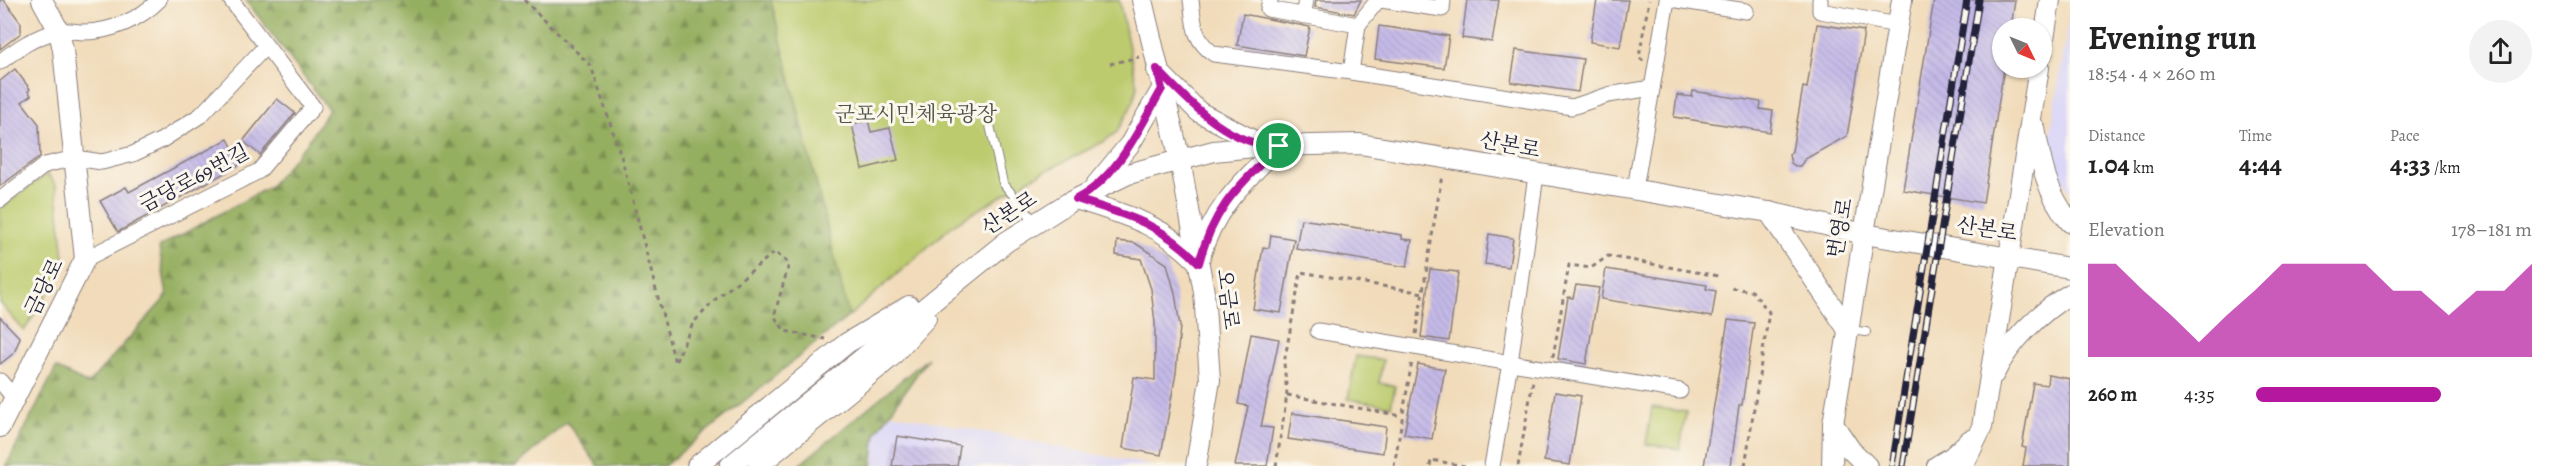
<!DOCTYPE html>
<html lang="en">
<head>
<meta charset="utf-8">
<style>
	body { margin:0; font-family:Alegreya,"Noto Serif KR",serif; background:#f2f2f2; color:#222; height:100vh; display:flex; flex-direction:column; font-size:22px; white-space:nowrap }
	* { box-sizing:border-box; margin:0 }
	p { font-size:20px; color:#767676 }
	.icon { flex:none; width:33px; height:33px; fill:none; stroke:currentColor; stroke-width:2; stroke-linecap:round; stroke-linejoin:round }
	.map { position:relative; flex:1; overflow:hidden }
	.details { display:flex; flex-direction:column; background:#fff; width:480px }
	.details>* { flex:none }
	.needle { width:39px; rotate:133deg }
	.controls { position:absolute; left:1992px; top:18px; display:grid; gap:12px }
	.controls a { display:grid; place-items:center; width:60px; height:60px; border-radius:50%; background:#fff; box-shadow:0 2px 4px #0004; font-size:30px }
	.pin { position:absolute; display:grid; place-items:center; width:51px; height:51px; color:#fff; margin:-26px; border:3px solid #fff; border-radius:50%; box-shadow:0 2px 6px #0007 }
	.round { display:grid; place-items:center; flex:none; width:63px; height:63px; border-radius:32px; background:#f2f2f2 }
	.headline { display:flex; align-items:center; justify-content:space-between; height:102px; padding:0 18px }
	h1 { font-size:33px; font-weight:700; line-height:45px }
	.figures { display:grid; grid-template-columns:repeat(3,1fr); gap:9px; height:102px; padding:6px 18px }
	.figures div { display:grid; align-content:center }
	.figures b { font-size:26px; font-weight:700 }
	.figures small { font-size:16px; font-weight:400 }
	.figures p { font-size:16px }
	.chart { height:168px; padding:12px 18px }
	.chart p { display:flex; justify-content:space-between }
	.chart svg { width:100%; height:108px; margin-top:6px; fill:#b5179e; opacity:.7 }
	ul { padding:0 18px; list-style:none; font-size:20px }
	li { display:grid; grid-template-columns:96px 72px 1fr; align-items:center; height:45px }
	li i { height:15px; border-radius:8px; background:#b5179e }
	main { display:flex; flex:1; min-height:0 }
	.map>svg:first-child { display:block }
	.built { fill:#dad6f7 }
	.forest { fill:url(#forest-firs); stroke:#5c684e; stroke-width:1.5 }
	.park { fill:#bccb6d; stroke:#6f7654; stroke-width:1.5 }
	.building { fill:url(#building-back-hatch) }
	.lines { fill:none; stroke-linecap:round; stroke-linejoin:round }
	.service-casing { stroke:#8a7e7a; stroke-width:10 }
	.minor-casing { stroke:#8a7e7a; stroke-width:17 }
	.tertiary-casing { stroke:#8a7e7a; stroke-width:22 }
	.path { stroke:#8a7e7a; stroke-width:3; stroke-dasharray:4.5 4.5; stroke-linecap:butt }
	.service { stroke:#fff; stroke-width:8 }
	.minor { stroke:#fff; stroke-width:15 }
	.tertiary { stroke:#fff; stroke-width:20 }
	.rail-casing { stroke:#22223b; stroke-width:7 }
	.rail { stroke:#fbf7ec; stroke-width:4.5; stroke-dasharray:14; stroke-linecap:butt }
	.route-casing { stroke:#fff; stroke-width:12 }
	.route { stroke:#b5179e; stroke-width:8 }
	.labels { text-anchor:middle; stroke-width:6; stroke-linejoin:round; paint-order:stroke }
	.park-label { font-size:21px; fill:#50554a; stroke:#fbf7ec }
	.street-label { font-size:21px; fill:#22223b; stroke:#fbf7ec }
</style>
</head>
<body>
<main>
<div class="map">
<svg width="2070" height="466" viewBox="0 0 2070 466">
	<defs>
		<pattern id="forest-firs" width="22" height="20" patternUnits="userSpaceOnUse" patternTransform="scale(1.5)"><rect width="22" height="20" fill="#95af60"/><path d="M5 1l3.5 6h-7zM16 11l3.5 6h-7z" fill="#798e50"/></pattern>
		<pattern id="building-back-hatch" width="6" height="6" patternUnits="userSpaceOnUse" patternTransform="scale(1.5)"><rect width="6" height="6" fill="#c5bae8"/><path d="M-1 5l2 2M0 0l6 6M5-1l2 2" fill="none" stroke="#a9a0c8"/></pattern>
	</defs>
	<rect width="100%" height="100%" fill="#fbf7ec"/>
	<filter id="ink" filterUnits="userSpaceOnUse"><feTurbulence type="fractalNoise" baseFrequency=".0167" numOctaves="2"/><feDisplacementMap in="SourceGraphic" scale="12" xChannelSelector="R" yChannelSelector="G"/><feConvolveMatrix kernelMatrix="1 2 1 2 8 2 1 2 1" color-interpolation-filters="sRGB"/></filter>
	<filter id="wash" filterUnits="userSpaceOnUse"><feTurbulence type="fractalNoise" baseFrequency=".008" numOctaves="4" result="noise"/><feDisplacementMap in="SourceGraphic" scale="24" xChannelSelector="R" yChannelSelector="G"/><feGaussianBlur stdDeviation="1.35" result="paint"/><feColorMatrix in="noise" values="0 0 0 0 0 0 0 0 0 0 0 0 0 0 0 0 0 1.4 0 .05"/><feComposite in="paint" operator="in"/></filter>
	<g filter="url(#wash)">
		<rect width="100%" height="100%" fill="#f1dbba"/>
		<!-- built -->
		<g class="built">
			<polygon points="2070,11 2070,193 2057,171 2049,142"/>
			<polygon points="890,413 1154,466 874,466 876,434"/>
		</g>
		<!-- forest -->
		<g class="forest">
			<polygon points="246,0 771,0 849,316 664,466 598,466 567,422 516,466 6,466 56,368 88,384 167,296 159,247 269,187 306,144 329,110"/>
			<polygon points="928,358 876,433 872,466 798,466"/>
		</g>
		<!-- park -->
		<g class="park">
			<polygon points="771,0 1119,0 1137,86 1134,101 1117,132 1103,142 1028,180 954,224 849,316"/>
			<polygon points="47,174 56,185 65,266 24,331 0,303 0,209"/>
			<polygon points="1356,356 1383,360 1379,383 1395,386 1391,406 1348,399"/>
			<polygon points="1652,407 1686,412 1680,449 1646,444"/>
		</g>
		<g id="blocks">
			<!-- building -->
			<g class="building">
				<polygon points="0,0 4,0 21,23 21,33 0,49"/>
				<polygon points="1316,0 1361,0 1354,14 1315,7"/>
				<polygon points="1467,0 1499,0 1492,42 1462,38"/>
				<polygon points="1597,0 1628,0 1620,47 1590,42"/>
				<polygon points="1934,0 2015,0 2011,28 2002,28 2004,68 1983,203 1903,190"/>
				<polygon points="1243,14 1310,27 1304,56 1237,45"/>
				<polygon points="1817,24 1864,31 1856,83 1847,136 1805,159 1800,166 1795,166 1791,163 1789,155 1792,151 1803,87 1807,88"/>
				<polygon points="1379,26 1449,36 1444,68 1375,59"/>
				<polygon points="1516,50 1583,59 1578,92 1511,82"/>
				<polygon points="15,69 30,89 28,91 31,95 22,102 39,124 40,157 0,186 0,81"/>
				<polygon points="1693,91 1761,102 1760,109 1773,111 1770,132 1674,117 1677,95 1692,97"/>
				<polygon points="277,99 295,113 260,155 243,141"/>
				<polygon points="868,120 871,132 890,128 898,160 862,169 852,124"/>
				<polygon points="228,139 241,164 118,232 100,201 126,187 129,192"/>
				<polygon points="1301,219 1402,235 1402,239 1412,240 1407,267 1296,249"/>
				<polygon points="1489,234 1513,238 1509,267 1485,264"/>
				<polygon points="1271,235 1294,239 1281,313 1253,309 1263,247 1269,248"/>
				<polygon points="1117,241 1135,243 1167,264 1175,293 1180,326 1176,373 1161,455 1123,448 1134,377 1155,380 1155,323 1151,289 1141,259 1116,255"/>
				<polygon points="1430,269 1458,272 1449,341 1421,337"/>
				<polygon points="1606,269 1707,285 1706,289 1716,291 1712,317 1601,299"/>
				<polygon points="1576,285 1599,288 1586,364 1558,359 1568,297 1573,298"/>
				<polygon points="0,317 20,338 14,353 0,364"/>
				<polygon points="1728,320 1754,323 1742,405 1739,405 1731,466 1704,466"/>
				<polygon points="1251,334 1279,339 1261,427 1273,428 1267,466 1235,466 1248,406 1238,404"/>
				<polygon points="1418,364 1445,369 1432,439 1404,434"/>
				<polygon points="2048,375 2070,379 2070,466 2023,466 2026,448 2022,447 2033,383 2047,385"/>
				<polygon points="1555,392 1581,396 1570,465 1544,461"/>
				<polygon points="1292,413 1386,427 1383,453 1288,439"/>
				<polygon points="897,436 960,446 957,466 892,466"/>
			</g>
		</g>
	</g>
	<g filter="url(#ink)">
		<use href="#blocks" fill-opacity="0" stroke="#8a7e7a" stroke-width="1.5"/>
		<g class="lines">
			<!-- service casing -->
			<g class="service-casing">
				<g id="service">
					<polyline points="989,121 1003,183 1035,222"/>
					<polyline points="1849,330 1866,332"/>
				</g>
			</g>
			<!-- minor casing -->
			<g class="minor-casing">
				<g id="minor">
					<path d="M1191,0C1194,23 1193,40 1214,54L1351,72L1572,107L1608,95L1652,88"/>
					<polyline points="1270,0 1268,9 1358,25 1351,72"/>
					<polyline points="1381,0 1442,9 1443,0"/>
					<polyline points="1677,0 1746,11"/>
					<polyline points="1820,0 1820,11 1898,25"/>
					<polyline points="1303,16 1306,0"/>
					<polyline points="1358,25 1378,0"/>
					<path d="M0,62C18,48 34,37 56,32C65,29 75,32 84,32C111,32 140,19 159,0"/>
					<polyline points="1635,189 1667,0"/>
					<polyline points="0,200 45,165 75,158 102,162 133,154 162,140 201,115 265,47"/>
					<polyline points="85,259 259,171 313,107 231,0"/>
					<polyline points="1318,331 1680,391"/>
					<polyline points="0,381 15,399"/>
					<polyline points="1492,466 1510,363 1536,175"/>
				</g>
			</g>
			<!-- tertiary casing -->
			<g class="tertiary-casing">
				<g id="tertiary">
					<polyline points="1142,0 1180,160 1204,292 1210,380 1196,466"/>
					<polyline points="2042,52 2050,0"/>
					<polyline points="1157,70 1199,112 1264,146"/>
					<path d="M2035,128C2041,164 2047,194 2070,222"/>
					<polyline points="1096,185 1130,144 1162,89"/>
					<path d="M1076,199C1126,215 1161,223 1199,263"/>
					<polyline points="1769,212 1848,330"/>
					<path d="M1200,257C1213,208 1244,181 1279,146"/>
					<path d="M1994,374C2009,342 2040,312 2070,294"/>
					<polyline points="1833,424 1850,449 1867,466"/>
					<polyline points="0,427 85,259 63,50 59,31 42,0"/>
					<polyline points="697,466 847,343 909,306"/>
					<polyline points="730,466 1006,242 1068,203 1128,174 1214,151 1264,146 1360,144 1769,212 1864,234 2070,268"/>
					<polyline points="758,466 891,357 926,318"/>
					<polyline points="1832,466 1833,424 1902,0"/>
					<polyline points="1937,466 1952,457 1970,440"/>
					<polyline points="1963,466 1982,427 2039,68"/>
				</g>
			</g>
			<!-- path -->
			<g class="path">
				<polyline points="524,0 591,66 622,159 675,363 693,323 717,298 775,252 789,264 774,316 785,331 825,339"/>
				<polyline points="1643,61 1639,57 1649,0"/>
				<polyline points="1110,64 1139,57"/>
				<polyline points="1732,288 1752,291 1769,312 1745,466"/>
				<polyline points="1416,334 1442,175"/>
				<polyline points="1553,357 1569,265 1591,268 1608,256 1718,276"/>
				<polyline points="1287,395 1284,363 1301,272 1423,293"/>
				<polyline points="1276,466 1287,395 1402,416"/>
				<polyline points="1394,466 1412,361"/>
				<polyline points="1430,466 1431,460 1465,466"/>
				<polyline points="1518,466 1533,381"/>
			</g>
			<!-- service -->
			<use href="#service" class="service"/>
			<!-- minor -->
			<use href="#minor" class="minor"/>
			<!-- tertiary -->
			<use href="#tertiary" class="tertiary"/>
			<!-- rail casing -->
			<g class="rail-casing">
				<g id="rail">
					<polyline points="1892,466 1967,0"/>
					<polyline points="1903,466 1979,0"/>
				</g>
			</g>
			<!-- rail -->
			<use href="#rail" class="rail"/>
		</g>
	</g>
	<g class="lines" filter="url(#ink)">
		<!-- route casing -->
		<g class="route-casing">
			<path id="route" d="M1157,69C1189,102 1230,147 1279,146C1239,186 1214,206 1199,263C1161,223 1126,215 1076,199C1117,179 1140,127 1162,89Z"/>
		</g>
		<!-- route -->
		<use href="#route" class="route"/>
	</g>
	<g class="labels">
		<!-- park labels -->
		<g class="park-label">
			<text x="916" y="121">군포시민체육광장</text>
		</g>
		<!-- street labels -->
		<g class="street-label">
			<text transform="translate(1510 145) rotate(11)" y="7">산본로</text>
			<text transform="translate(194 178) rotate(-28)" y="7">금당로69번길</text>
			<text transform="translate(1009 213) rotate(-33)" y="7">산본로</text>
			<text transform="translate(1840 228) rotate(-80)" y="7">번영로</text>
			<text transform="translate(1987 229) rotate(9)" y="7">산본로</text>
			<text transform="translate(44 287) rotate(-64)" y="7">금당로</text>
			<text transform="translate(1228 299) rotate(83)" y="7">오금로</text>
		</g>
	</g>
</svg>
<div class="controls">
<a><svg class="needle" viewBox="-14 -14 28 28"><path d="M0-13l5 13h-10z" fill="#e53935"/><path d="M0 13l5-13h-10z" fill="#767676"/></svg></a>
</div>
<div class="pin" style="left:1279px;top:146px;background:#1e9e55"><svg class="icon" aria-label="arrive" viewBox="0 0 24 24"><path d="M6 21V4h12l-3 4 3 4H6"/></svg></div>
</div>
<section class="details">
<div class="headline"><div><h1>Evening run</h1><p>18:54 · 4 × 260 m</p></div><a class="round"><svg class="icon" aria-label="share" viewBox="0 0 24 24"><path d="M12 15V3M7 8l5-5 5 5M5 13v7h14v-7"/></svg></a></div>
<div class="figures">
<div><p>Distance</p><b>1.04<small> km</small></b></div>
<div><p>Time</p><b>4:44</b></div>
<div><p>Pace</p><b>4:33<small> /km</small></b></div>
</div>
<div class="chart"><p><span>Elevation</span>178–181 m</p>
<svg viewBox="0 0 160 44" preserveAspectRatio="none"><path d="M0 44V6L10 6L20 17L30 27L40 38L50 27L60 17L70 6L80 6L90 6L100 6L110 17L120 17L130 27L140 17L150 17L160 6V44z"/></svg>
</div>
<ul>
<li><b>260 m</b>4:35<i style="width:67%"></i></li>
</ul>
</section>
</main>
</body>
</html>
